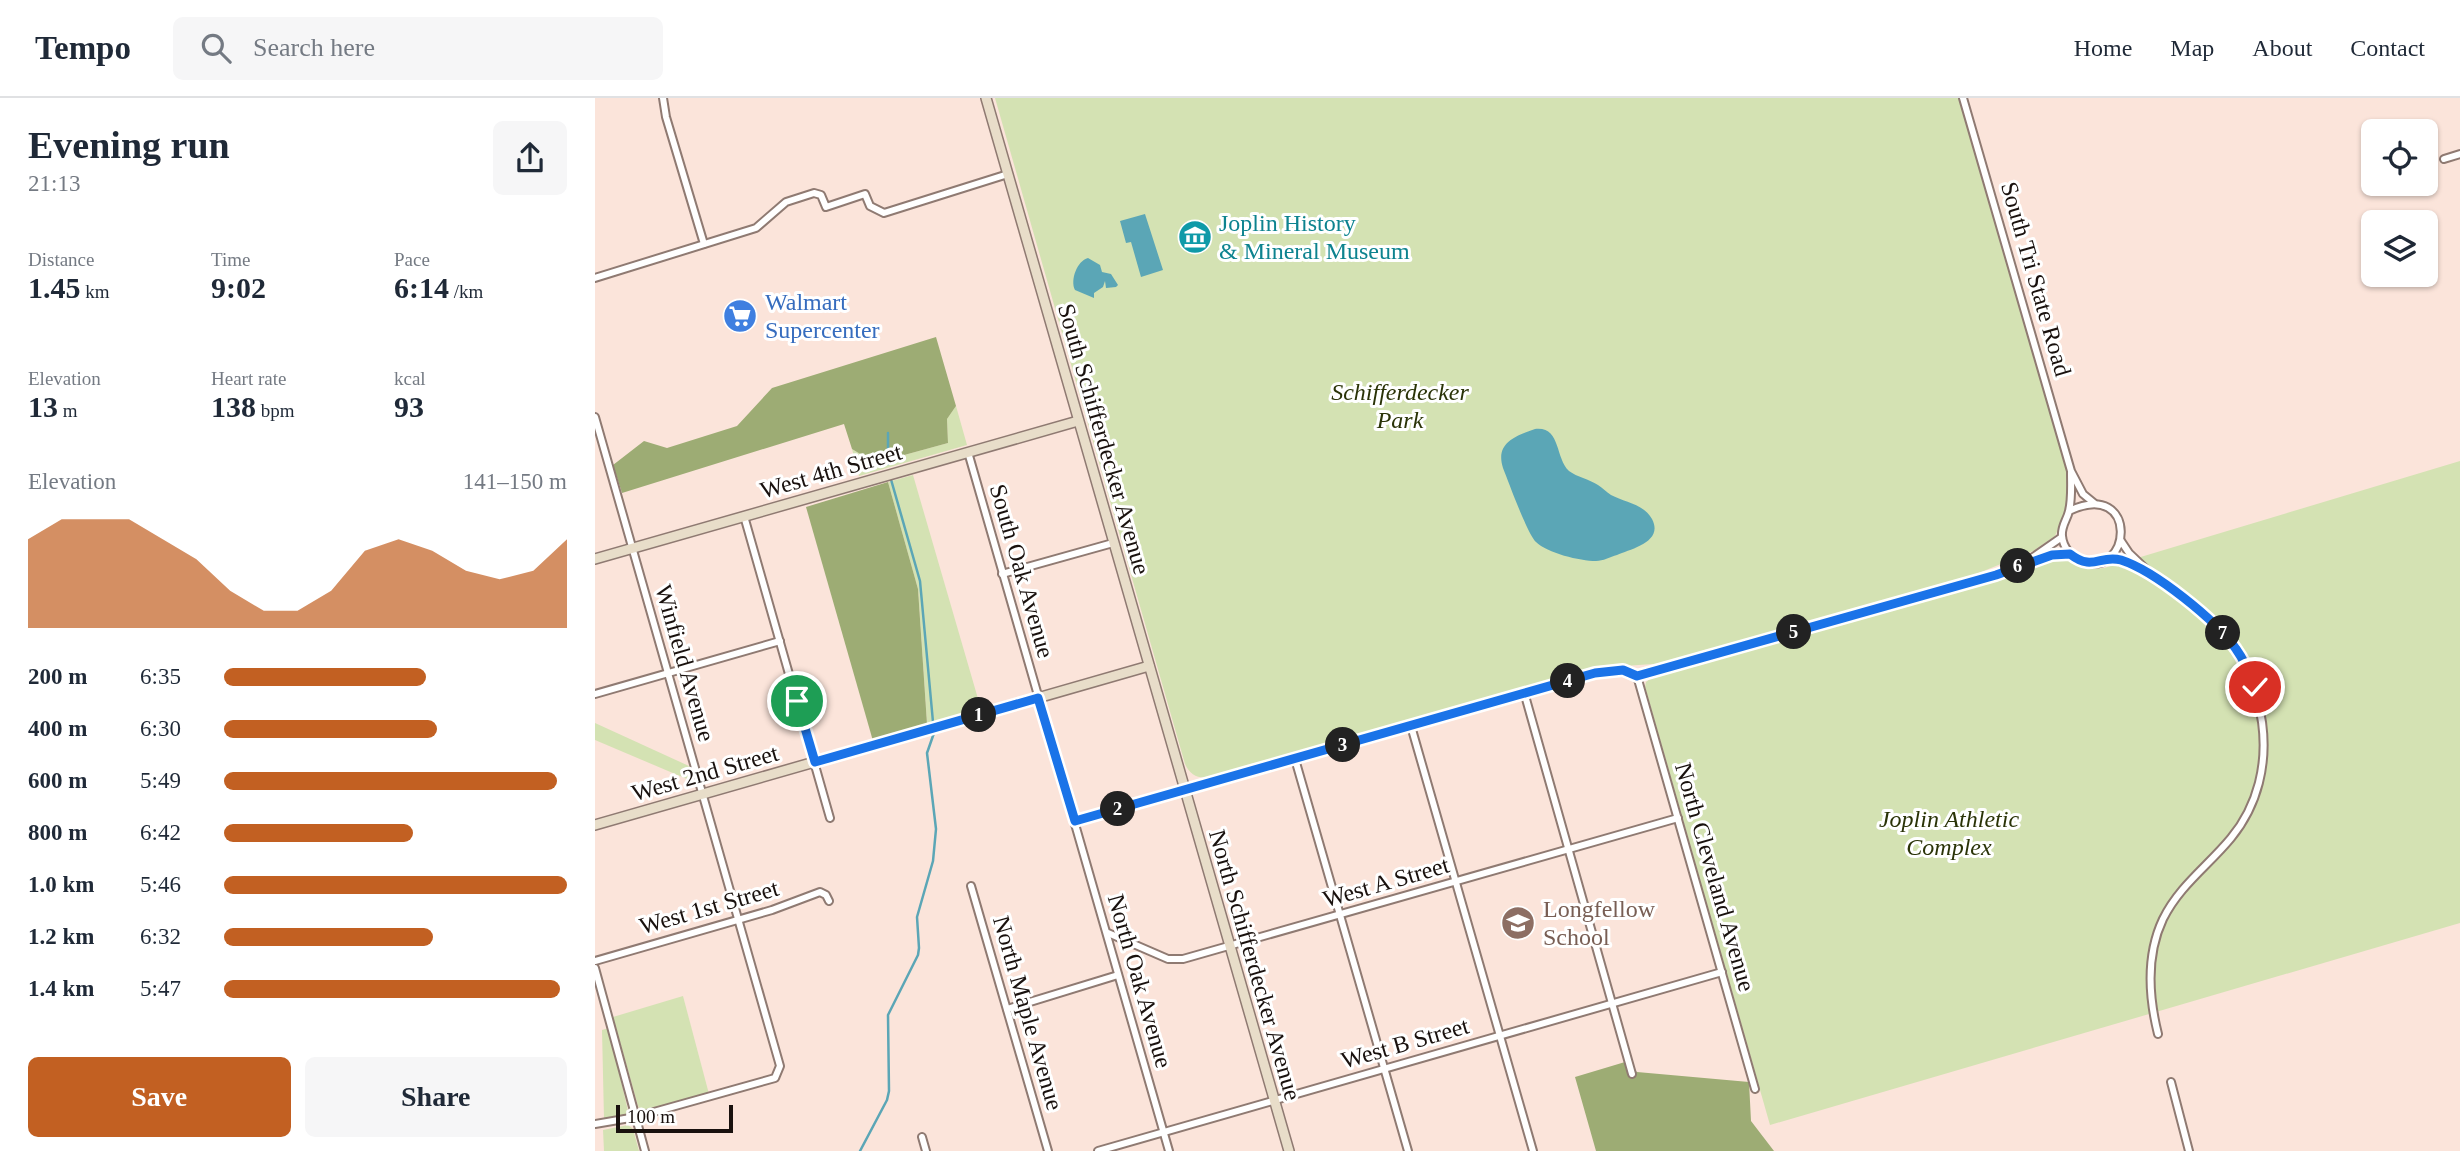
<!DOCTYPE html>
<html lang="en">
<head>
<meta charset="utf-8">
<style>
	body { margin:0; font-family:Georgia,serif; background:#f6f6f7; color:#1f2937; height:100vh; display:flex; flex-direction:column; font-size:26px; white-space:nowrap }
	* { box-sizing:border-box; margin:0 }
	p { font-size:23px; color:#747a83 }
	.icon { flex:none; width:38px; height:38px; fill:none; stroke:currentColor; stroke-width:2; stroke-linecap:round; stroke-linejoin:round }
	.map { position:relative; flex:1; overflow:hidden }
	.drawer { display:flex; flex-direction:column; background:#fff; width:595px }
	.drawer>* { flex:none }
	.fabs { position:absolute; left:1766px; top:21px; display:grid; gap:14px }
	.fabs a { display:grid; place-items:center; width:77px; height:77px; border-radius:10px; background:#fff; box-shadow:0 2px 5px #0004; font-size:35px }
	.scale { position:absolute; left:21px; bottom:18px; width:117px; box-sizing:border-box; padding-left:7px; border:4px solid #19110e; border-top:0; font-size:19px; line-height:24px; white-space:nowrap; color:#19110e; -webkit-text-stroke:5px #fff; paint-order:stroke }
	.pin { position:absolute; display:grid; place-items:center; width:60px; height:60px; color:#fff; margin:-30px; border:4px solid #fff; border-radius:50%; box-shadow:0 2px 7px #0007 }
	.km { position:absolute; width:35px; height:35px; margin:-18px; border-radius:50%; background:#222; color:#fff; font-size:19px; line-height:35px; text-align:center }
	.round { display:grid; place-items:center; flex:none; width:74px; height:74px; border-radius:10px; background:#f6f6f7 }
	.headline { display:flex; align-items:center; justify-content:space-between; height:119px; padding:0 28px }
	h1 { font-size:38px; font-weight:600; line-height:52px }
	.metrics { display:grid; grid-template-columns:repeat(3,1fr); gap:10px; height:119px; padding:7px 28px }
	.metrics div { display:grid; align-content:center }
	.metrics b { font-size:30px; font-weight:600 }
	.metrics small { font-size:19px; font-weight:400 }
	.metrics p { font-size:19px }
	.chart { height:196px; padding:14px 28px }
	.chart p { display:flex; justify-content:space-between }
	.chart svg { width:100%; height:126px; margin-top:7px; fill:#c26022; opacity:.7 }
	.primary-button { display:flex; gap:14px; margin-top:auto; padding:14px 28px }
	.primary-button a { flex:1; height:80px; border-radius:10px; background:#c26022; color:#fff; font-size:28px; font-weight:600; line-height:80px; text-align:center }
	.primary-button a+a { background:#f6f6f7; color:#1f2937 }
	ul { padding:0 28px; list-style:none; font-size:23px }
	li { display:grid; grid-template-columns:112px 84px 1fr; align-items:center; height:52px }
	li i { height:18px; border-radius:9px; background:#c26022 }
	header { display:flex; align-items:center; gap:42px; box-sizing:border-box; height:98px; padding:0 35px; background:#fff; border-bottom:2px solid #e0e1e3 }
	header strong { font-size:33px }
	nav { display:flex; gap:38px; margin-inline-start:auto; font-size:24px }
	.search { width:490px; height:63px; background:#f6f6f7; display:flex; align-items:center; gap:18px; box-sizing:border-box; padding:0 24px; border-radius:10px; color:#747a83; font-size:26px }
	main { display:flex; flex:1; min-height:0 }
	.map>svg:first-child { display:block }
	.green { fill:#d4e2b3 }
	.forest { fill:#9dac74 }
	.water { fill:#5ba6b6 }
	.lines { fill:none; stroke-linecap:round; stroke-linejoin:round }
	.stream { stroke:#5ba6b6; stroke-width:2.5 }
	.street-casing { stroke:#8f7a72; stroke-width:10 }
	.secondary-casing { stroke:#8f7a72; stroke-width:12 }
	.street { stroke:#fff; stroke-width:6 }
	.secondary { stroke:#e8ddc9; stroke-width:9 }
	.route-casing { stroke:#fff; stroke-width:14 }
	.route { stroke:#1a73e8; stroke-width:9 }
	.labels { text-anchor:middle; stroke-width:6; stroke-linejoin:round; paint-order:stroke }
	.culture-label { font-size:24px; fill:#0d838f; stroke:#fff; text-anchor:start }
	.street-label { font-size:24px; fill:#19110e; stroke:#fff }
	.shop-label { font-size:24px; fill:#366cbe; stroke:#fff; text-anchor:start }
	.park-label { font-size:24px; font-style:italic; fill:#2a3307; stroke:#fff }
	.education-label { font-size:24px; fill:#785e54; stroke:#fff; text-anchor:start }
</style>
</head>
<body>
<header>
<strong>Tempo</strong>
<div class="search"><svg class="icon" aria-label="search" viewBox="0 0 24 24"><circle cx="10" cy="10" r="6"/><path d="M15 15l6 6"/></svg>Search here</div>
<nav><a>Home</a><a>Map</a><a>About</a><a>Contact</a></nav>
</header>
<main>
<section class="drawer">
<div class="headline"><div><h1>Evening run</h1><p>21:13</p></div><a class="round"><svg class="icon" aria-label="share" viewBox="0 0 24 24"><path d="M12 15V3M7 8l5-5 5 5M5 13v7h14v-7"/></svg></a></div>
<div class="metrics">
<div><p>Distance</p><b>1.45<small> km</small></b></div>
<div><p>Time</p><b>9:02</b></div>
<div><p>Pace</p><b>6:14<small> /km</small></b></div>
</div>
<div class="metrics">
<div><p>Elevation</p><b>13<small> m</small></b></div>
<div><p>Heart rate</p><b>138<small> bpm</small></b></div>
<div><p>kcal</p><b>93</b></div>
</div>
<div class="chart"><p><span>Elevation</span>141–150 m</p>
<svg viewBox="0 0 160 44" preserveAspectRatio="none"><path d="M0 44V13L10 6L20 6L30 6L40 13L50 20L60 31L70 38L80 38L90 31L100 17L110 13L120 17L130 24L140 27L150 24L160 13V44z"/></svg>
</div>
<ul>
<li><b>200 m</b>6:35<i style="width:59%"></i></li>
<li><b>400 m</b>6:30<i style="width:62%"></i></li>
<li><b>600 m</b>5:49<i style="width:97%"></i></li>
<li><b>800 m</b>6:42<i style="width:55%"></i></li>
<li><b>1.0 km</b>5:46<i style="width:100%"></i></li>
<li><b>1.2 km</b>6:32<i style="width:61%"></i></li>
<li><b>1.4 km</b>5:47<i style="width:98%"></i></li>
</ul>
<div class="primary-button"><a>Save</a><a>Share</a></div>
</section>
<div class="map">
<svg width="1865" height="1053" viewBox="0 0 1865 1053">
	<rect width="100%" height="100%" fill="#fbe4da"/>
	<!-- green -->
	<g class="green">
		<path d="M400,0H1366L1473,372L1476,390L1472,410L1460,438L1438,453L1354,487L1073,565L1000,570L615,679C603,681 595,677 590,666Z"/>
		<polygon points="361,308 372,347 264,378 257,351 280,365 353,345 352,321"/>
		<polygon points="1865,363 1865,825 1175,1027 1050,589 1051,584 1056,580 1406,481 1458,461 1474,462 1494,471 1509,470"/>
		<polygon points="318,377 386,611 332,626 323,491 293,384"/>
		<polygon points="0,625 94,668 99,684 0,642"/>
		<polygon points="88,898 114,996 47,1013 43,1008 18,919"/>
		<polygon points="14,930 33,1013 29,1018 9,1021 7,932"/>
		<polygon points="33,1027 38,1031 44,1053 9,1053 8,1032"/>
	</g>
	<!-- forest -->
	<g class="forest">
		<polygon points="341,239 361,308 352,321 353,345 280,365 257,351 249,326 27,395 18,367 49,343 72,350 142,328 177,290"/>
		<polygon points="293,384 323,491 332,626 278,643 211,409"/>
		<polygon points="1030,964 1042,974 1154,984 1156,1023 1179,1053 1001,1053 980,979"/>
	</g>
	<!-- water -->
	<g class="water">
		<polygon points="550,116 568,172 546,179 536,144 531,145 525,123"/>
		<path d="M493,160L505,167L507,174L516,176L523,187L521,189L511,190L510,183L508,189L499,195V200L480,192C475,182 482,163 493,160Z"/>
		<path d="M940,331C966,328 960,360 974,373C982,379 994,381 1003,387C1008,390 1011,394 1016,397C1029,404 1049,406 1057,421C1069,444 1036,451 1022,457C1015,459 1008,463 1001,463C985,463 952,455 941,444C932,435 914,385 908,370C900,345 920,338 940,331Z"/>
	</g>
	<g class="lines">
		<!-- stream -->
		<g class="stream">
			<polyline points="293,335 293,366"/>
			<polyline points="295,378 325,483 338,624"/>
			<polyline points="265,1053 292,1002 294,993 293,917 323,857 324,850 322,819 338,763 341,731 332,655 339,635"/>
		</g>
		<!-- street casing -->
		<g class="street-casing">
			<g id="street">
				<polyline points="68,0 71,19 109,146"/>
				<polyline points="1368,0 1476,373 1488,396 1499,405"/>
				<polyline points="1849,61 1865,56"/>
				<polyline points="0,180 161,130 191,104 219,95 226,97 231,109 270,96 275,108 289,115 413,76"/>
				<polyline points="0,319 185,968 180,980 41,1019 0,1026"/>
				<polyline points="373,354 574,1053"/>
				<path d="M1474,413C1545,380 1537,483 1486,463C1476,459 1468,449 1467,438C1466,428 1472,422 1474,413C1477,401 1476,387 1476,375"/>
				<polyline points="149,418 235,720"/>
				<polyline points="1526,443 1534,455 1555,475"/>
				<path d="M1512,461C1542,463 1590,497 1612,518C1672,574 1691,673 1636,740C1613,768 1585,787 1568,821C1551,857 1554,900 1563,936"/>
				<polyline points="1434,462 1467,439"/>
				<polyline points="407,476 518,445"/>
				<polyline points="1042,578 1160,991"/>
				<polyline points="929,594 1037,976"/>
				<polyline points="0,596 185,543"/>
				<polyline points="816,628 938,1053"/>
				<polyline points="700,661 813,1053"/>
				<polyline points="479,723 1000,575 1028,572 1042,578 1401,476 1457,457 1475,456"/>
				<polyline points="376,788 453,1053"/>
				<polyline points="513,835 573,861 588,861 1083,720"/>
				<polyline points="0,863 177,812 225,794 231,797 234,803"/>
				<polyline points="0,870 50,1053"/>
				<polyline points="412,911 523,877"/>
				<polyline points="1576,984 1594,1053"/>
				<polyline points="327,1039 331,1053"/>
				<polyline points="503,1053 1127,874"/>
			</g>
		</g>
		<!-- secondary casing -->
		<g class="secondary-casing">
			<g id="secondary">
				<polyline points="391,0 694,1053"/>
				<polyline points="0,461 483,323"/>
				<polyline points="0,727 554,568"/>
			</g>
		</g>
		<!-- street -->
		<use href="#street" class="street"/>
		<!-- secondary -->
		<use href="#secondary" class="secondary"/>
	</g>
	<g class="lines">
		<!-- route casing -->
		<g class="route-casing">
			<path id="route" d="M202,603L220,664L443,600L480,723L1000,575L1028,572L1042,578L1401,477L1457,457L1475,456C1498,474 1505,456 1526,462C1560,473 1621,522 1641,551C1649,562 1655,576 1660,589"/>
		</g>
		<!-- route -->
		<use href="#route" class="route"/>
	</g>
	<!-- icons -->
	<defs>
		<g id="museum-disc" transform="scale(1.75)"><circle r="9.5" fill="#0f9aa8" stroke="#fff"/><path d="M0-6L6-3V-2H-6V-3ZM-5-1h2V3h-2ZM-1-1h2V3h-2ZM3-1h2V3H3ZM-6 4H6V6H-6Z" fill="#fff"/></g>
		<g id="supermarket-disc" transform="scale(1.75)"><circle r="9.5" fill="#3f7fe0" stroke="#fff"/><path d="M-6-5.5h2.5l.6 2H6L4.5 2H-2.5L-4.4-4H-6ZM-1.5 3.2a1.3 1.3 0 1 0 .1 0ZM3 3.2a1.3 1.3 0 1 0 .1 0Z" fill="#fff"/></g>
		<g id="school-disc" transform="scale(1.75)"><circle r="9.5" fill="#8d6e63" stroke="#fff"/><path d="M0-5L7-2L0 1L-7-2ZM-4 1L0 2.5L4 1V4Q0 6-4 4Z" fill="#fff"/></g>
	</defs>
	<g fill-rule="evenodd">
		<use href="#museum-disc" x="600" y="139"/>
		<use href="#supermarket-disc" x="145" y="218"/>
		<use href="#school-disc" x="923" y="825"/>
	</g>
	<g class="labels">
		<!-- culture labels -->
		<g class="culture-label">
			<text x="624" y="133">Joplin History<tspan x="624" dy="28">&amp; Mineral Museum</tspan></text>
		</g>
		<!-- street labels -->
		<g class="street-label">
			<text transform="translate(1441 181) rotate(74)" y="8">South Tri State Road</text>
			<text transform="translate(509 341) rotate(74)" y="8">South Schifferdecker Avenue</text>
			<text transform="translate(236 373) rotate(-16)" y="8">West 4th Street</text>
			<text transform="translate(427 473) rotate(74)" y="8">South Oak Avenue</text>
			<text transform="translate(90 565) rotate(74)" y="8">Winfield Avenue</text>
			<text transform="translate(110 675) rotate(-16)" y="8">West 2nd Street</text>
			<text transform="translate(1120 779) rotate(74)" y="8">North Cleveland Avenue</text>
			<text transform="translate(791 784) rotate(-16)" y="8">West A Street</text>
			<text transform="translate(114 809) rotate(-16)" y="8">West 1st Street</text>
			<text transform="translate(660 867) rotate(74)" y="8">North Schifferdecker Avenue</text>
			<text transform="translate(545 883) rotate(74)" y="8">North Oak Avenue</text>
			<text transform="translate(433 915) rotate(74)" y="8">North Maple Avenue</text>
			<text transform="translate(810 945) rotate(-16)" y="8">West B Street</text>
		</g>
		<!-- shop labels -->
		<g class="shop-label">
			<text x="170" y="212">Walmart<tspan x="170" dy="28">Supercenter</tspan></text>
		</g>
		<!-- park labels -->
		<g class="park-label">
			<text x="805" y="302">Schifferdecker<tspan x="805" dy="28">Park</tspan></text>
			<text x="1354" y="729">Joplin Athletic<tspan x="1354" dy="28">Complex</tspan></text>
		</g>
		<!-- education labels -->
		<g class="education-label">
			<text x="948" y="819">Longfellow<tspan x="948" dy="28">School</tspan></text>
		</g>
	</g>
</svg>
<div class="fabs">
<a><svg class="icon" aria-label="locate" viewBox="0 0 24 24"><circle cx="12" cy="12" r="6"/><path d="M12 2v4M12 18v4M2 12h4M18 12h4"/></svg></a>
<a><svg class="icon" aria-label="layers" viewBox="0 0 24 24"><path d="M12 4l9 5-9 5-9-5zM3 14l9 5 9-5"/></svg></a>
</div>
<div class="scale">100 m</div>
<div class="pin" style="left:202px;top:603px;background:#1e9e55"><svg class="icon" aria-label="arrive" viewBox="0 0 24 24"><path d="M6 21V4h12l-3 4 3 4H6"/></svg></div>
<div class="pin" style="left:1660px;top:589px;background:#d93025"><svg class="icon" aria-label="check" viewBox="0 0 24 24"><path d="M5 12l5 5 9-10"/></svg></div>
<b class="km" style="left:384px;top:617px">1</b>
<b class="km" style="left:523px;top:711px">2</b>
<b class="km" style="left:748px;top:647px">3</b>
<b class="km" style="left:973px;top:583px">4</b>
<b class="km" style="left:1199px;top:534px">5</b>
<b class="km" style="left:1423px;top:468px">6</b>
<b class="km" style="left:1628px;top:535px">7</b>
</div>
</main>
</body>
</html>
